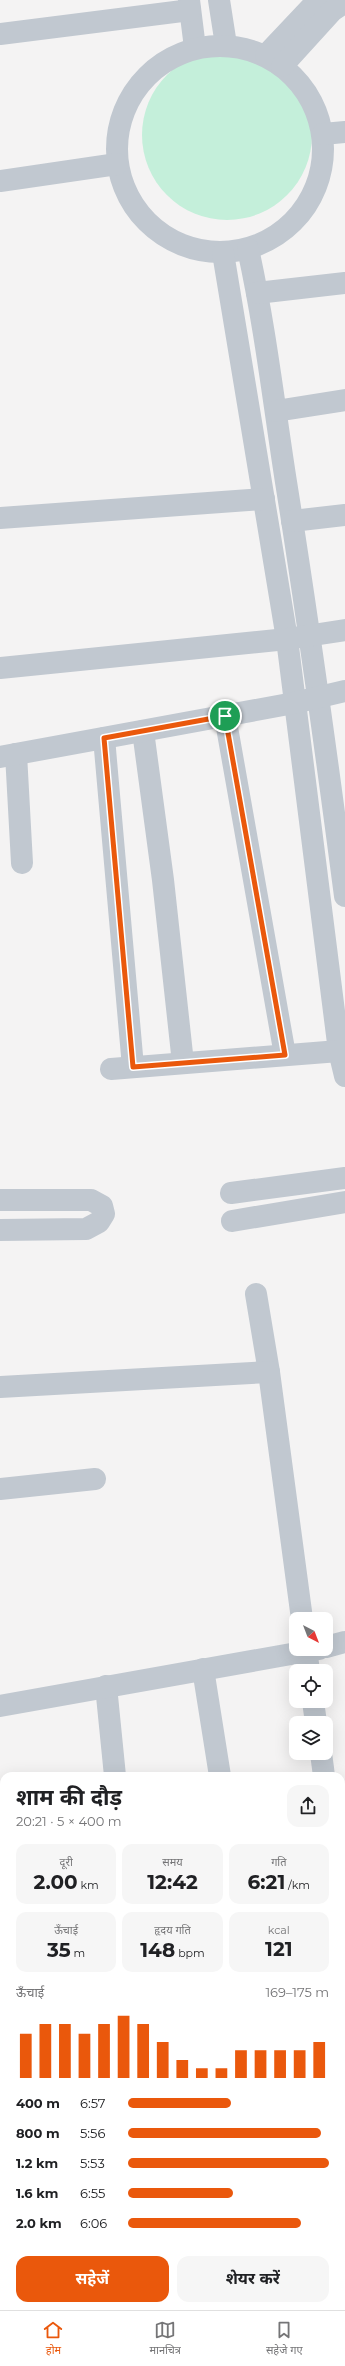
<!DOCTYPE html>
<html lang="hi">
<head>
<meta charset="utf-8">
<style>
	body { margin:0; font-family:Montserrat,"Noto Sans Devanagari",sans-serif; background:#f6f6f6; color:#202124; height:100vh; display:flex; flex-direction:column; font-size:15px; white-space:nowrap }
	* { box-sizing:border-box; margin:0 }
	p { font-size:13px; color:#757577 }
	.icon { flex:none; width:22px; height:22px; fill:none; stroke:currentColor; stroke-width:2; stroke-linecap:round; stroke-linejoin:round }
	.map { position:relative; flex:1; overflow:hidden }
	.panel { position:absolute; left:0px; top:1772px; width:345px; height:538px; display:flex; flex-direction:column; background:#fff; border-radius:12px 12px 0 0; box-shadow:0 4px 16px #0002 }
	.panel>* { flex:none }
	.needle { width:26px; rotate:138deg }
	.fabs { position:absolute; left:289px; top:1612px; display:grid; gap:8px }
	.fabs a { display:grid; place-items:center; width:44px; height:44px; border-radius:8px; background:#fff; box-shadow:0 4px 16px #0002; font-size:20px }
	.pin { position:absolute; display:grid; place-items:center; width:34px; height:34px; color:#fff; margin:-17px; border:2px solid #fff; border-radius:50%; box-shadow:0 1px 4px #0007 }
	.round { display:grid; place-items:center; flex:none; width:42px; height:42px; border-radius:12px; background:#f6f6f6 }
	.summary { display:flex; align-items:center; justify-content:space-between; height:68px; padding:0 16px }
	h1 { font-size:22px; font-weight:700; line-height:30px }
	.metrics { display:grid; grid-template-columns:repeat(3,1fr); gap:6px; height:68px; padding:4px 16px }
	.metrics div { display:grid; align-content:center; border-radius:10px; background:#f6f6f6; text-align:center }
	.metrics b { font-size:20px; font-weight:700 }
	.metrics small { font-size:11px; font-weight:400 }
	.metrics p { font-size:11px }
	.chart { height:112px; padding:8px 16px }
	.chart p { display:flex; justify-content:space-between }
	.chart svg { width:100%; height:72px; margin-top:4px; stroke:#ea580c; stroke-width:6 }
	.action { display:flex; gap:8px; margin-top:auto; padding:8px 16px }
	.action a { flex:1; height:46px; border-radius:12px; background:#ea580c; color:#fff; font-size:16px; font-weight:700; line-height:46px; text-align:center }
	.action a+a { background:#f6f6f6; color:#202124 }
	ul { padding:0 16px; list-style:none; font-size:13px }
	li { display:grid; grid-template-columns:64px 48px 1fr; align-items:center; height:30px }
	li i { height:10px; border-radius:5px; background:#ea580c }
	.tabs { display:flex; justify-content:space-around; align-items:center; height:56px; border-top:1px solid #e0e0e0; background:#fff; font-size:11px; color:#757577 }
	.tabs a { display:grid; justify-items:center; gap:2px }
	.tabs .on { color:#ea580c }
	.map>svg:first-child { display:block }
	.green { fill:#c4efda }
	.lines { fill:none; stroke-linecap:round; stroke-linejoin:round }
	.minor { stroke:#c1c8d0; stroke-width:22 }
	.route-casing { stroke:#fff; stroke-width:8 }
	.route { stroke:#ea580c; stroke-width:5 }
</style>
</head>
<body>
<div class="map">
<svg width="345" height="2310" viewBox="0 0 345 2310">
	<rect width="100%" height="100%" fill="#f4f3f3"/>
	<!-- green -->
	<circle class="green" cx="227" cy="135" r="85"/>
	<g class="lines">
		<!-- minor -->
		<g class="minor">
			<polyline points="189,0 195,48"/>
			<polyline points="219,0 226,45"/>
			<polyline points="0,34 190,10"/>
			<circle cx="220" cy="149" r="103"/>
			<polyline points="266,55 318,0"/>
			<polyline points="282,66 332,11 345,2"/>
			<polyline points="323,134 345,132"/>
			<polyline points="0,181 117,164"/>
			<path d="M248,249C265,326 274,405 286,482C308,620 327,758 345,896"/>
			<polyline points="223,253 287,639 339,1051 345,1076"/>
			<polyline points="257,293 345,283"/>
			<polyline points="276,411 345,400"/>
			<polyline points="0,518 264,499"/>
			<polyline points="292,521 345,515"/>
			<polyline points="0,668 287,639 345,630"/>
			<polyline points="225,716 285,1055"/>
			<polyline points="143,731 163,880 183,1063"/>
			<polyline points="104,738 133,1067"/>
			<polyline points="16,754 22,863"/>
			<polyline points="0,757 294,703 345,691"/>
			<polyline points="111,1069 339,1051"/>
			<polyline points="231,1193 345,1178"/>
			<polyline points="0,1200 91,1200 102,1206 104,1214 99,1222 86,1229 0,1230"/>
			<polyline points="232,1221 345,1202"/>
			<polyline points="256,1294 269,1372 302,1619"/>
			<polyline points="0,1387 269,1372"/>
			<polyline points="0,1489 95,1479"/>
			<polyline points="326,1647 345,1642"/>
			<polyline points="306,1649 309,1671"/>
			<polyline points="203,1669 220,1776"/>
			<polyline points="106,1686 115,1776"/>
			<polyline points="313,1701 316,1723"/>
			<polyline points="0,1706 319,1649"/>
			<polyline points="321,1753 324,1776"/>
			<polyline points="0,1822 4,1822"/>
			<polyline points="341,1900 345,1929"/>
			<polyline points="0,2050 4,2049"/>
			<polyline points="341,2131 345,2131"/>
			<polyline points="341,2250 345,2250"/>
			<polyline points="36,2306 36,2310"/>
			<polyline points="132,2306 133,2310"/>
		</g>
	</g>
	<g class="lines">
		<!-- route casing -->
		<g class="route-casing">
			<polygon id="route" points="225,716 285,1055 133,1067 104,738"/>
		</g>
		<!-- route -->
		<use href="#route" class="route"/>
	</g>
</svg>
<div class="fabs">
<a><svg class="needle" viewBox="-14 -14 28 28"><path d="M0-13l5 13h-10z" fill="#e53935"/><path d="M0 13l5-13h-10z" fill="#757577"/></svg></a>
<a><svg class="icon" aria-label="locate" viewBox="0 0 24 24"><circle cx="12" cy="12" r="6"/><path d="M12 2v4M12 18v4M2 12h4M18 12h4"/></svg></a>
<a><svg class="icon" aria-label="layers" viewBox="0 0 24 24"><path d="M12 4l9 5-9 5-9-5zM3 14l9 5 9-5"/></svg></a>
</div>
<div class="pin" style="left:225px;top:716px;background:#1e9e55"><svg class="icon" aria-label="arrive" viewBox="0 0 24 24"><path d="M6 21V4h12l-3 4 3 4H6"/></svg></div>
<section class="panel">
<div class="summary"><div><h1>शाम की दौड़</h1><p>20:21 · 5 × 400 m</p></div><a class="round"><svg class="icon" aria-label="share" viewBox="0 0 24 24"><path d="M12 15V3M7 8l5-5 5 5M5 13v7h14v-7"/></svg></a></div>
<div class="metrics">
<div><p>दूरी</p><b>2.00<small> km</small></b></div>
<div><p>समय</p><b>12:42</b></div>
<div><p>गति</p><b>6:21<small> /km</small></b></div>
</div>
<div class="metrics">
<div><p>ऊँचाई</p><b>35<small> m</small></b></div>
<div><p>हृदय गति</p><b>148<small> bpm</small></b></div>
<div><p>kcal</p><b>121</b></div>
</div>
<div class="chart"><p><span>ऊँचाई</span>169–175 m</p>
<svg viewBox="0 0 160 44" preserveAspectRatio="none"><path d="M5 44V17M15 44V11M25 44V11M35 44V17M45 44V11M55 44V6M65 44V11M75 44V22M85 44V33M95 44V38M105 44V38M115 44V27M125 44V27M135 44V27M145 44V27M155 44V22"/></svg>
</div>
<ul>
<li><b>400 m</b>6:57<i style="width:51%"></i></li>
<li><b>800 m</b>5:56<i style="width:96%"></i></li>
<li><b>1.2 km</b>5:53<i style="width:100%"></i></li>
<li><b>1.6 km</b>6:55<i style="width:52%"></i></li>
<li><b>2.0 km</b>6:06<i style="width:86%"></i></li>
</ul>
<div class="action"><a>सहेजें</a><a>शेयर करें</a></div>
</section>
</div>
<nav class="tabs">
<a class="on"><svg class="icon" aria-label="home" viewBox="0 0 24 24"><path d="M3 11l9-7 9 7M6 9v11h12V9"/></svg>होम</a>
<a><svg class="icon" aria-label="map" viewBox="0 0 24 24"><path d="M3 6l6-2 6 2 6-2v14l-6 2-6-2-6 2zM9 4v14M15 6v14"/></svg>मानचित्र</a>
<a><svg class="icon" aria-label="saved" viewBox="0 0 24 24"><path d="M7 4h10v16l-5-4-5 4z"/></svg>सहेजे गए</a>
</nav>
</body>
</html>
